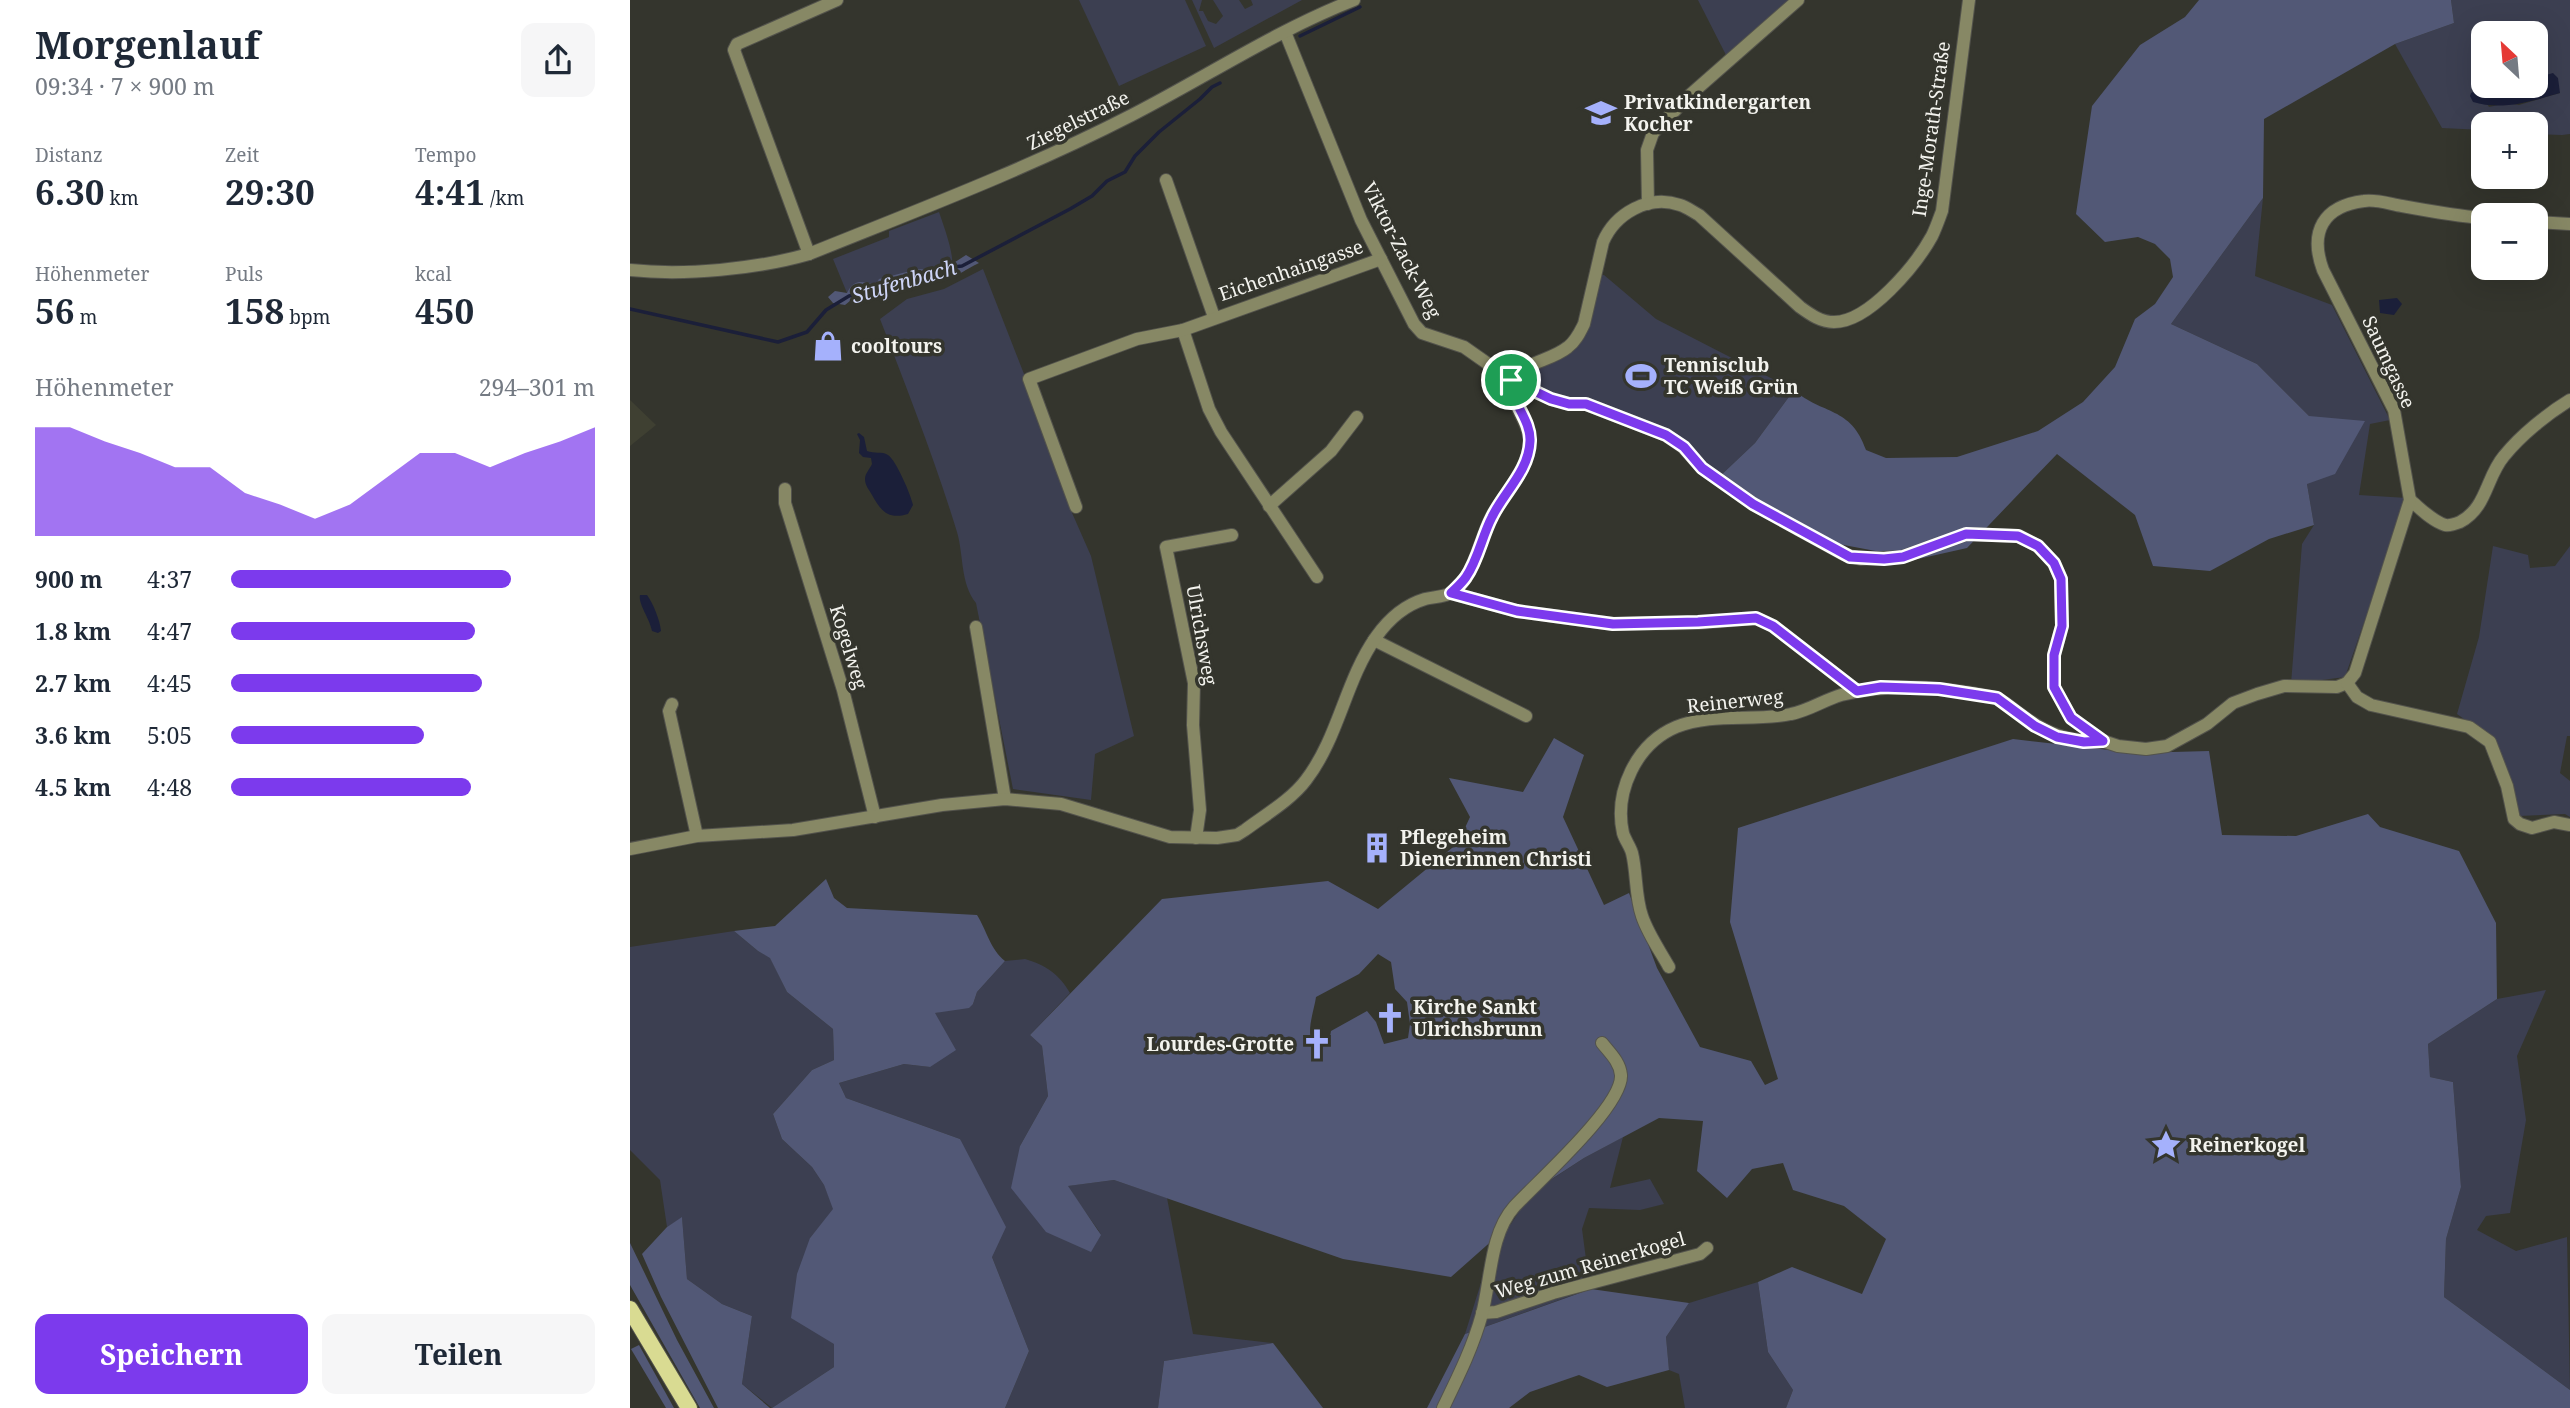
<!DOCTYPE html>
<html lang="de">
<head>
<meta charset="utf-8">
<style>
	body { margin:0; font-family:"Noto Serif",serif; background:#f6f6f7; color:#1f2937; height:100vh; display:flex; flex-direction:column; font-size:26px; white-space:nowrap }
	* { box-sizing:border-box; margin:0 }
	p { font-size:23px; color:#747a83 }
	.icon { flex:none; width:38px; height:38px; fill:none; stroke:currentColor; stroke-width:2; stroke-linecap:round; stroke-linejoin:round }
	.map { position:relative; flex:1; overflow:hidden }
	.sheet { display:flex; flex-direction:column; background:#fff; width:630px }
	.sheet>* { flex:none }
	.needle { width:46px; rotate:334deg }
	.buttons { position:absolute; left:1841px; top:21px; display:grid; gap:14px }
	.buttons a { display:grid; place-items:center; width:77px; height:77px; border-radius:14px; background:#fff; box-shadow:0 7px 28px #0002; font-size:35px }
	.pin { position:absolute; display:grid; place-items:center; width:60px; height:60px; color:#fff; margin:-30px; border:4px solid #fff; border-radius:50%; box-shadow:0 2px 7px #0007 }
	.round { display:grid; place-items:center; flex:none; width:74px; height:74px; border-radius:14px; background:#f6f6f7 }
	.overview { display:flex; align-items:center; justify-content:space-between; height:119px; padding:0 35px }
	h1 { font-size:38px; font-weight:700; line-height:52px }
	.metrics { display:grid; grid-template-columns:repeat(3,1fr); gap:10px; height:119px; padding:7px 35px }
	.metrics div { display:grid; align-content:center }
	.metrics b { font-size:35px; font-weight:700 }
	.metrics small { font-size:19px; font-weight:400 }
	.metrics p { font-size:19px }
	.chart { height:196px; padding:14px 35px }
	.chart p { display:flex; justify-content:space-between }
	.chart svg { width:100%; height:126px; margin-top:7px; fill:#7c3aed; opacity:.7 }
	.action { display:flex; gap:14px; margin-top:auto; padding:14px 35px }
	.action a { flex:1; height:80px; border-radius:14px; background:#7c3aed; color:#fff; font-size:28px; font-weight:700; line-height:80px; text-align:center }
	.action a+a { background:#f6f6f7; color:#1f2937 }
	ul { padding:0 35px; list-style:none; font-size:23px }
	li { display:grid; grid-template-columns:112px 84px 1fr; align-items:center; height:52px }
	li i { height:18px; border-radius:9px; background:#7c3aed }
	main { display:flex; flex:1; min-height:0 }
	.map>svg:first-child { display:block }
	.built { fill:#3f4032 }
	.green { fill:#3c3f51; fill-rule:evenodd }
	.forest { fill:#525876; fill-rule:evenodd }
	.water { fill:#1b1f39 }
	.lines { fill:none; stroke-linecap:round; stroke-linejoin:round }
	.stream { stroke:#1b1f39; stroke-width:3.5 }
	.minor-casing { stroke:#53534c; stroke-width:14 }
	.major-casing { stroke:#53534c; stroke-width:18 }
	.minor { stroke:#878865; stroke-width:12 }
	.major { stroke:#d9db92; stroke-width:16 }
	.route-casing { stroke:#fff; stroke-width:14 }
	.route { stroke:#7c3aed; stroke-width:9 }
	.labels { text-anchor:middle; stroke-width:7; stroke-linejoin:round; paint-order:stroke }
	.poi-label { font-size:19px; font-weight:bold; fill:#f3f3ee; stroke:#34352d; text-anchor:start }
	.street-label { font-size:19px; fill:#f3f3ee; stroke:#34352d }
	.water-label { font-size:21px; font-style:italic; fill:#ced5f7; stroke:#34352d }
</style>
</head>
<body>
<main>
<section class="sheet">
<div class="overview"><div><h1>Morgenlauf</h1><p>09:34 · 7 × 900 m</p></div><a class="round"><svg class="icon" aria-label="share" viewBox="0 0 24 24"><path d="M12 15V3M7 8l5-5 5 5M5 13v7h14v-7"/></svg></a></div>
<div class="metrics">
<div><p>Distanz</p><b>6.30<small> km</small></b></div>
<div><p>Zeit</p><b>29:30</b></div>
<div><p>Tempo</p><b>4:41<small> /km</small></b></div>
</div>
<div class="metrics">
<div><p>Höhenmeter</p><b>56<small> m</small></b></div>
<div><p>Puls</p><b>158<small> bpm</small></b></div>
<div><p>kcal</p><b>450</b></div>
</div>
<div class="chart"><p><span>Höhenmeter</span>294–301 m</p>
<svg viewBox="0 0 160 44" preserveAspectRatio="none"><path d="M0 44V6L10 6L20 11L30 15L40 20L50 20L60 29L70 33L80 38L90 33L100 24L110 15L120 15L130 20L140 15L150 11L160 6V44z"/></svg>
</div>
<ul>
<li><b>900 m</b>4:37<i style="width:77%"></i></li>
<li><b>1.8 km</b>4:47<i style="width:67%"></i></li>
<li><b>2.7 km</b>4:45<i style="width:69%"></i></li>
<li><b>3.6 km</b>5:05<i style="width:53%"></i></li>
<li><b>4.5 km</b>4:48<i style="width:66%"></i></li>
</ul>
<div class="action"><a>Speichern</a><a>Teilen</a></div>
</section>
<div class="map">
<svg width="1940" height="1408" viewBox="0 0 1940 1408">
	<rect width="100%" height="100%" fill="#34352d"/>
	<!-- built -->
	<polygon class="built" points="0,400 26,425 0,446"/>
	<!-- green -->
	<g class="green">
		<polygon points="449,0 555,0 576,46 489,86"/>
		<polygon points="562,0 572,0 569,11 573,11 578,21 586,24 593,16 583,0 609,0 615,9 623,5 621,0 672,0 584,48"/>
		<polygon points="1068,0 1160,0 1096,55"/>
		<path d="M1821,0H1940V134L1932,135L1906,134V124H1853V130L1812,128L1765,44L1824,23ZM1853,33H1906V78H1913L1930,93L1889,105L1877,103L1859,107L1848,89L1854,86Z"/>
		<polygon points="1633,198 1625,276 1702,305 1760,420 1740,424 1729,495 1777,498 1715,677 1661,684 1672,544 1684,525 1677,484 1679,416 1627,364 1541,324"/>
		<path d="M309,212C313,224 324,253 322,265L305,270L250,279L246,284L217,293L203,259L259,237V231Z"/>
		<path d="M353,269L394,374L439,506L461,556L504,736L465,754L461,800L383,789L346,603C330,583 334,556 327,532C305,460 277,389 250,319L277,299L314,289Z"/>
		<polygon points="974,275 1026,319 1164,390 1125,443 1087,479 1053,447 881,380 942,343 965,276"/>
		<polygon points="1863,546 1898,555 1900,568 1925,566 1940,546 1940,736 1937,736 1930,773 1940,781 1940,817 1935,814 1889,816 1866,742 1827,714 1849,637"/>
		<polygon points="104,931 128,951 140,957 157,992 203,1029 204,1060 182,1070 143,1114 152,1139 182,1167 194,1185 204,1209 180,1238 204,1344 204,1367 142,1408 112,1384 122,1316 92,1304 57,1279 52,1218 37,1227 30,1180 0,1150 0,947"/>
		<path d="M395,959C416,965 429,974 440,993L400,1035L412,1046L418,1096L390,1146L471,1234L437,1186L484,1180L537,1198L563,1334L643,1343L534,1361L528,1408H375L399,1351L362,1257L330,1139L216,1098L209,1083L274,1064L300,1067L305,1013L343,1004L347,992L375,961Z"/>
		<polygon points="1916,990 1887,1056 1896,1120 1880,1213 1856,1216 1847,1230 1886,1251 1937,1237 1940,1390 1814,1297 1816,1239 1831,1187 1823,1082 1800,1077 1798,1044 1867,999"/>
		<polygon points="993,1137 980,1188 1020,1179 1034,1204 1010,1210 959,1208 952,1229 960,1289 835,1334 865,1238 881,1224 901,1193 954,1158"/>
		<polygon points="1128,1282 1138,1352 1163,1390 1156,1408 1055,1408 1049,1374 1039,1370 1036,1337 1059,1303"/>
	</g>
	<!-- forest -->
	<g class="forest">
		<path d="M1569,0H1821L1824,23L1765,44L1634,119L1633,198L1541,324L1627,364L1679,416L1735,421L1705,474L1677,484L1684,525L1639,539L1580,571L1523,566L1505,515L1427,454L1337,548L1288,559L1166,536L1087,479L1125,443L1164,390C1192,415 1221,406 1236,450L1256,458L1327,457L1408,431L1453,402L1485,367L1505,319L1525,304L1543,277L1540,259L1525,244L1508,237L1475,242L1446,214L1462,106L1510,45L1555,17Z"/>
		<path d="M336,255L349,263C336,269 319,282 305,282C301,282 297,281 293,282L292,286L284,289L281,285H276L272,290L246,296C234,291 224,297 215,305L203,303L198,297L205,291L217,293C225,277 233,283 246,284L249,279L288,269L305,270L311,268L312,264L319,262L322,264Z"/>
		<path d="M924,738L954,755L933,817L974,905L999,893L1027,968L1070,1047L1121,1061L1135,1085L1148,1079L1100,922L1108,828L1383,739L1506,753L1579,751L1592,835L1666,836L1738,814L1750,827L1829,851L1866,923L1867,999L1798,1044L1800,1077L1823,1082L1831,1187L1816,1239L1814,1297L1940,1390V1408H1156L1163,1390L1138,1352L1128,1282L1162,1267L1232,1294L1256,1239L1214,1206L1163,1190L1153,1163L1122,1169L1097,1198L1067,1171L1073,1121L1029,1118L954,1158L874,1210L865,1238L821,1277L713,1259L484,1180L438,1186L471,1235L461,1252L416,1232L381,1188L390,1146L418,1096L412,1046L400,1035L532,899L698,881L748,909L828,843L840,817L819,778L893,792ZM748,954L761,962L765,989L777,1002L780,1024L778,1038L754,1044L746,1022L737,1011L701,1031L699,1043L687,1048C673,1038 684,1012 686,997L729,974Z"/>
		<path d="M196,879L204,898L217,908L347,915C357,931 360,949 375,961L347,992L343,1004L339,1008L305,1013L326,1050L300,1067L274,1064L209,1083L216,1098L330,1139L376,1227L362,1257L399,1351L375,1408H142L204,1367V1344L161,1318L167,1274L180,1238L203,1209L194,1185L182,1167L152,1139L143,1114L182,1070L204,1060L203,1029L157,992L140,958L128,951L104,931L145,926Z"/>
		<polygon points="52,1217 57,1279 92,1304 122,1316 112,1384 140,1408 88,1408 31,1297 12,1254 37,1227"/>
		<polygon points="0,1243 47,1340 84,1408 70,1408 0,1285"/>
		<polygon points="961,1289 1059,1303 1036,1337 1039,1370 977,1387 949,1375 900,1392 879,1408 797,1408 835,1334"/>
		<polygon points="643,1343 693,1408 528,1408 534,1361"/>
		<polygon points="9,1345 44,1408 36,1408 1,1349"/>
	</g>
	<!-- water -->
	<g class="water">
		<path d="M1923,73L1928,78L1930,93C1902,101 1872,111 1843,102L1840,96L1841,93L1854,86H1906V78Z"/>
		<polygon points="1767,298 1772,304 1764,315 1750,313 1749,300"/>
		<path d="M229,433L234,437L237,451C244,454 252,451 258,455C266,460 281,495 283,505L278,514C258,520 251,511 242,495C239,489 235,486 235,479C235,473 240,469 242,464L241,458L233,457L229,453L230,440L227,434Z"/>
		<path d="M10,595H17C23,603 30,620 31,631L28,633L22,631C20,619 8,604 10,595Z"/>
	</g>
	<g class="lines">
		<!-- stream -->
		<g class="stream">
			<polyline points="670,36 730,7"/>
			<polyline points="0,309 148,342 177,332 196,310 219,296 304,276 314,268 332,266 440,209 462,196 477,181 495,172 505,156 529,132 570,99 582,87 590,83"/>
		</g>
		<!-- minor casing -->
		<g class="minor-casing">
			<g id="minor">
				<polyline points="655,32 731,220 784,324 792,333 834,347 881,380 921,399 939,404 956,404 1036,435 1053,447 1072,468 1123,504 1213,554 1231,559 1272,557 1337,534 1389,536 1408,546 1424,563 1431,579 1432,626 1424,655 1424,687 1441,718 1473,741 1488,746 1516,749 1537,746 1577,724 1603,703 1627,694 1654,686 1707,687 1717,683"/>
				<polyline points="536,180 584,317"/>
				<polyline points="1018,204 1017,150 1023,133 1061,94 1168,0"/>
				<polyline points="1906,222 1940,224"/>
				<polyline points="179,254 104,50 107,44 207,0"/>
				<path d="M0,270C54,276 127,269 179,254C288,210 397,169 502,115C576,77 647,30 724,0"/>
				<polyline points="553,330 579,409 591,432 687,577"/>
				<polyline points="155,489 155,503 213,690 245,817"/>
				<path d="M1780,500C1790,508 1802,521 1815,525C1820,526 1825,524 1830,522C1857,508 1856,477 1874,456C1891,435 1917,414 1940,400"/>
				<polyline points="639,506 701,451 727,417"/>
				<polyline points="446,507 399,379 507,339 553,330 751,259"/>
				<polyline points="821,593 887,611 983,624 1068,623 1126,618 1143,626 1227,691"/>
				<polyline points="346,627 375,799"/>
				<polyline points="744,640 896,716"/>
				<path d="M1717,683L1725,673L1780,500L1764,410L1693,270C1679,232 1693,206 1734,201C1746,199 1760,204 1772,206C1799,211 1826,216 1853,218"/>
				<polyline points="1717,683 1727,697 1741,705 1839,727 1860,742 1877,786 1884,819 1890,824 1902,828 1924,822 1940,825"/>
				<polyline points="42,704 39,711 67,836"/>
				<polyline points="566,838 570,810 563,725 564,683 536,547 602,535"/>
				<path d="M0,849L67,836L163,830L312,805L375,799L431,804L540,837L587,838L607,835L615,830C635,815 661,800 676,780C709,737 715,681 746,637C758,620 775,605 795,599C803,597 814,597 821,593C844,580 850,536 863,514C874,496 888,480 896,460C910,426 879,410 881,380C896,361 921,361 938,347C946,341 950,332 954,324L973,242C985,214 1018,194 1050,205C1057,207 1063,212 1069,215L1170,307C1181,315 1191,322 1204,322C1239,322 1286,265 1302,236C1306,228 1309,219 1312,211L1339,0"/>
				<path d="M1039,967C1030,951 1018,934 1012,916C1005,896 1007,873 1002,853C1000,846 995,840 993,833C984,792 1006,744 1046,727C1083,712 1123,722 1161,714C1178,711 1194,700 1211,695C1260,682 1314,687 1363,697C1373,699 1382,709 1390,714C1416,734 1440,743 1473,741"/>
				<polyline points="852,1313 866,1312 923,1293 1070,1254 1077,1248"/>
				<path d="M813,1408C828,1377 843,1347 852,1314C861,1280 860,1234 884,1207C907,1182 993,1106 991,1075C990,1062 980,1053 972,1043"/>
			</g>
		</g>
		<!-- major casing -->
		<g class="major-casing">
			<polyline id="major" points="0,1309 59,1408"/>
		</g>
		<!-- minor -->
		<use href="#minor" class="minor"/>
		<!-- major -->
		<use href="#major" class="major"/>
	</g>
	<g class="lines">
		<!-- route casing -->
		<g class="route-casing">
			<path id="route" d="M881,380L921,399L939,404H956L1036,435L1054,447L1072,468L1123,504L1220,557L1254,559L1273,557L1336,534L1388,536L1408,546L1424,563L1431,579L1432,626L1424,655V687L1441,718L1473,741L1454,742L1427,737L1405,726L1367,698L1309,689L1251,687L1227,691L1143,626L1126,618L1068,622L983,624L887,611L821,593C826,588 832,583 836,577C848,560 852,536 862,517C874,492 899,471 900,441C901,419 880,402 881,380Z"/>
		</g>
		<!-- route -->
		<use href="#route" class="route"/>
	</g>
	<!-- icons -->
	<defs>
		<g id="school-bare" transform="scale(2.415)"><path d="M0-5L7-2L0 1L-7-2ZM-4 1L0 2.5L4 1V4Q0 6-4 4Z" fill="#a5b1fc" stroke="#34352d" stroke-width="2.5" paint-order="stroke"/></g>
		<g id="shop-bare" transform="scale(2.415)"><path d="M-5-2.5h2.3a2.7 3.5 0 0 1 5.4 0H5L5.5 6h-11ZM-1.5-2.5h3a1.5 2.3 0 0 0-3 0Z" fill="#a5b1fc" stroke="#34352d" stroke-width="2.5" paint-order="stroke"/></g>
		<g id="stadium-bare" transform="scale(2.415)"><path d="M0-5a6.5 5 0 1 0 0 10a6.5 5 0 1 0 0-10ZM-3.5-1.8h7v3.6h-7Z" fill="#a5b1fc" stroke="#34352d" stroke-width="2.5" paint-order="stroke"/></g>
		<g id="building-bare" transform="scale(2.415)"><path d="M-4-6H4V6H1V3H-1V6H-4ZM-2.5-4.3h1.7v1.8h-1.7ZM.8-4.3h1.7v1.8H.8ZM-2.5-1h1.7V.8h-1.7ZM.8-1h1.7V.8H.8Z" fill="#a5b1fc" stroke="#34352d" stroke-width="2.5" paint-order="stroke"/></g>
		<g id="church-bare" transform="scale(2.415)"><path d="M-1.2-6h2.4v3.5h3.3v2.4h-3.3V6h-2.4V-.1h-3.3v-2.4h3.3Z" fill="#a5b1fc" stroke="#34352d" stroke-width="2.5" paint-order="stroke"/></g>
		<g id="sight-bare" transform="scale(2.415)"><path d="M0-6L1.8-2.2L6-1.7L2.9 1.2L3.7 5.4L0 3.3L-3.7 5.4L-2.9 1.2L-6-1.7L-1.8-2.2Z" fill="#a5b1fc" stroke="#34352d" stroke-width="2.5" paint-order="stroke"/></g>
	</defs>
	<g fill-rule="evenodd">
		<use href="#school-bare" x="971" y="113"/>
		<use href="#shop-bare" x="198" y="346"/>
		<use href="#stadium-bare" x="1011" y="376"/>
		<use href="#building-bare" x="747" y="848"/>
		<use href="#church-bare" x="760" y="1018"/>
		<use href="#church-bare" x="687" y="1044"/>
		<use href="#sight-bare" x="1536" y="1145"/>
	</g>
	<g class="labels">
		<!-- poi labels -->
		<g class="poi-label">
			<text x="994" y="109">Privatkindergarten<tspan x="994" dy="22">Kocher</tspan></text>
			<text x="221" y="353">cooltours</text>
			<text x="1034" y="372">Tennisclub<tspan x="1034" dy="22">TC Weiß Grün</tspan></text>
			<text x="770" y="844">Pflegeheim<tspan x="770" dy="22">Dienerinnen Christi</tspan></text>
			<text x="783" y="1014">Kirche Sankt<tspan x="783" dy="22">Ulrichsbrunn</tspan></text>
			<text x="664" y="1051" text-anchor="end">Lourdes-Grotte</text>
			<text x="1559" y="1152">Reinerkogel</text>
		</g>
		<!-- street labels -->
		<g class="street-label">
			<text transform="translate(448 120) rotate(-26)" y="7">Ziegelstraße</text>
			<text transform="translate(1301 129) rotate(-82)" y="7">Inge-Morath-Straße</text>
			<text transform="translate(772 250) rotate(63)" y="7">Viktor-Zack-Weg</text>
			<text transform="translate(661 270) rotate(-19)" y="7">Eichenhaingasse</text>
			<text transform="translate(1759 362) rotate(65)" y="7">Saumgasse</text>
			<text transform="translate(572 635) rotate(80)" y="7">Ulrichsweg</text>
			<text transform="translate(219 647) rotate(73)" y="7">Kogelweg</text>
			<text transform="translate(1105 701) rotate(-6)" y="7">Reinerweg</text>
			<text transform="translate(960 1265) rotate(-16)" y="7">Weg zum Reinerkogel</text>
		</g>
		<!-- water labels -->
		<g class="water-label">
			<text transform="translate(274 282) rotate(-16)" y="7">Stufenbach</text>
		</g>
	</g>
</svg>
<div class="buttons">
<a><svg class="needle" viewBox="-14 -14 28 28"><path d="M0-13l5 13h-10z" fill="#e53935"/><path d="M0 13l5-13h-10z" fill="#747a83"/></svg></a>
<a>+</a>
<a>−</a>
</div>
<div class="pin" style="left:881px;top:380px;background:#1e9e55"><svg class="icon" aria-label="arrive" viewBox="0 0 24 24"><path d="M6 21V4h12l-3 4 3 4H6"/></svg></div>
</div>
</main>
</body>
</html>
